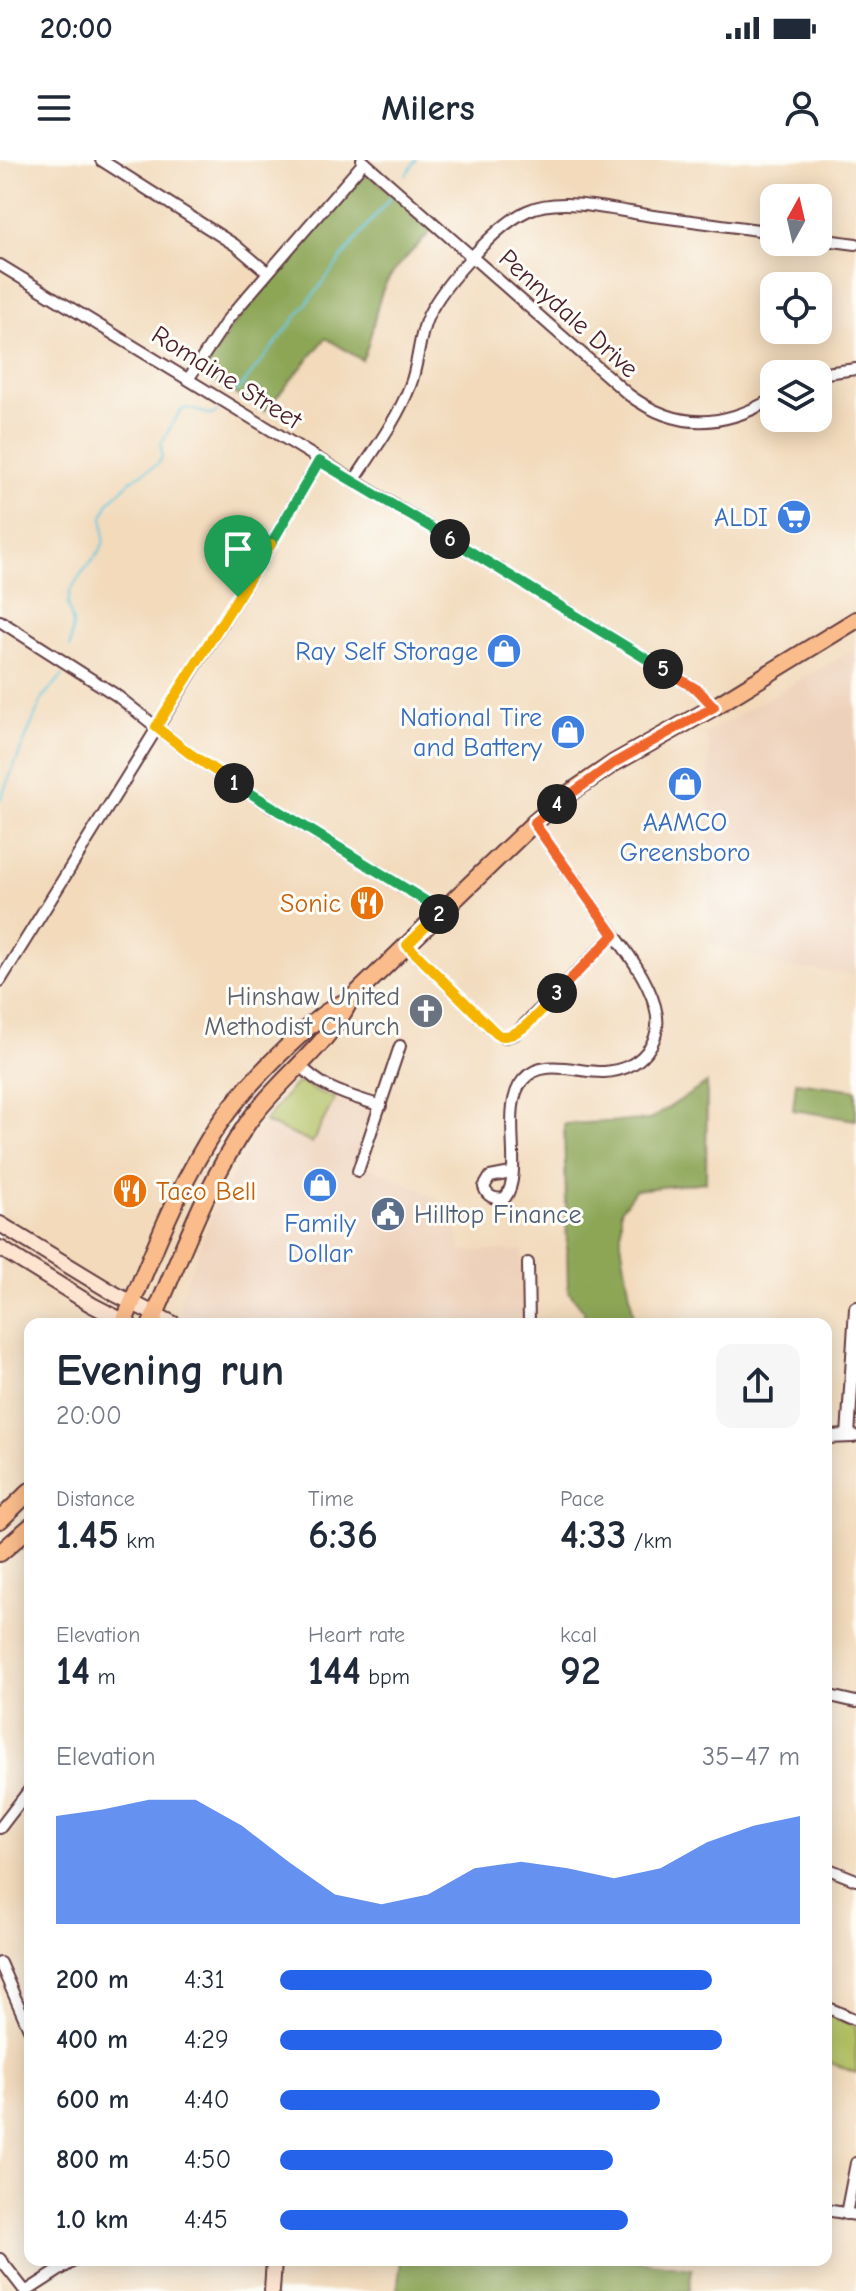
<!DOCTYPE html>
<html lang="en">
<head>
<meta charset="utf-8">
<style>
	body { margin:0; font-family:"Comic Neue",sans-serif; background:#f6f6f7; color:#1f2937; height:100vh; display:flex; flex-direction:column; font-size:30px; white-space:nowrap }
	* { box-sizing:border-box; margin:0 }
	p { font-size:26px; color:#747a83 }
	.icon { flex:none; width:44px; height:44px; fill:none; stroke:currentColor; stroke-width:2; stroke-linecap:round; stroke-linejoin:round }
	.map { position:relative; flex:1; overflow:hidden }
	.panel { position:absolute; left:24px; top:1158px; width:808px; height:948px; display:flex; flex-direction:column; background:#fff; border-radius:16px; box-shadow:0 4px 20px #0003 }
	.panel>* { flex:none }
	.needle { width:52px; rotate:8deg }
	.tools { position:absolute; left:760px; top:24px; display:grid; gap:16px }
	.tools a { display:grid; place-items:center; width:72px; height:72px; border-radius:16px; background:#fff; box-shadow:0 4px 20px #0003; font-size:40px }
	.pin { position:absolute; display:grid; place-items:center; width:68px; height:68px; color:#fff; margin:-82px -34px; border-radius:50% 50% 50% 0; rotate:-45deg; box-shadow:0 0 8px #0007 }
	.pin .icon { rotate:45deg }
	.km { position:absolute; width:40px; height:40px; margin:-20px; border-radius:50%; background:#222; color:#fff; font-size:22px; line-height:40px; text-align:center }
	.round { display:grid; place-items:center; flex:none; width:84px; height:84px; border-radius:16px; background:#f6f6f7 }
	.overview { display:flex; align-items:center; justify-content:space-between; height:136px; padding:0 32px }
	h1 { font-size:44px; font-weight:700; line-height:60px }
	.metrics { display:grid; grid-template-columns:repeat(3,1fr); gap:12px; height:136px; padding:8px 32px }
	.metrics div { display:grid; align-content:center }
	.metrics b { font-size:40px; font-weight:700 }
	.metrics small { font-size:22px; font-weight:400 }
	.metrics p { font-size:22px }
	.chart { height:224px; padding:16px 32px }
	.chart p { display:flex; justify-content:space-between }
	.chart svg { width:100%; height:144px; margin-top:8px; fill:#2563eb; opacity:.7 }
	ul { padding:0 32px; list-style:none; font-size:26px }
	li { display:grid; grid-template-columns:128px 96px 1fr; align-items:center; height:60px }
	li i { height:20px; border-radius:10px; background:#2563eb }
	.status { display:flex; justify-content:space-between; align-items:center; height:56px; padding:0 40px; background:#fff; direction:ltr }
	.status svg { height:22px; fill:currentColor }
	header { display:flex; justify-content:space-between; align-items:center; height:104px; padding:0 32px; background:#fff; font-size:36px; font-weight:700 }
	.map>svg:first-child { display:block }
	.built { fill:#eed1ba }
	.green { fill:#b0bf61; stroke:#7d6f46; stroke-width:2 }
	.forest { fill:#8ca657; stroke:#6b6241; stroke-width:2 }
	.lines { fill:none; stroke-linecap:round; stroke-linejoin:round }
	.stream { stroke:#60c6dd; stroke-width:2 }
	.minor-casing { stroke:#633b41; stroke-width:14 }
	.tertiary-casing { stroke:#633b41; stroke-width:16 }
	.secondary-casing { stroke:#633b41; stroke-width:18 }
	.primary-casing { stroke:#633b41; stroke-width:20 }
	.minor { stroke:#fff; stroke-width:10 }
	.tertiary { stroke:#fff; stroke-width:12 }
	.secondary { stroke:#fde4d1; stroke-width:14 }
	.primary { stroke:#fabc8b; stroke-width:16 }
	.split-1-casing { stroke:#fff; stroke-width:16 }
	.split-2-casing { stroke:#fff; stroke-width:16 }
	.split-3-casing { stroke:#fff; stroke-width:16 }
	.split-4-casing { stroke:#fff; stroke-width:16 }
	.split-5-casing { stroke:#fff; stroke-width:16 }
	.split-6-casing { stroke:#fff; stroke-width:16 }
	.split-7-casing { stroke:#fff; stroke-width:16 }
	.split-8-casing { stroke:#fff; stroke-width:16 }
	.split-1 { stroke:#f5b400; stroke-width:10 }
	.split-2 { stroke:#22a559; stroke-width:10 }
	.split-3 { stroke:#f5b400; stroke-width:10 }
	.split-4 { stroke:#f0652b; stroke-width:10 }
	.split-5 { stroke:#f0652b; stroke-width:10 }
	.split-6 { stroke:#22a559; stroke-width:10 }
	.split-7 { stroke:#22a559; stroke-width:10 }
	.split-8 { stroke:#f5b400; stroke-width:10 }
	.labels { text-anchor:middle; stroke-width:6; stroke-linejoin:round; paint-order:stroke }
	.street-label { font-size:26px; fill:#4a1f2b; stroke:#fdfcf7 }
	.shop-label { font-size:26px; fill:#366cbe; stroke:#fdfcf7; text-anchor:end }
	.food-label { font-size:26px; fill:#c56008; stroke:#fdfcf7; text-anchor:end }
	.worship-label { font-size:26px; fill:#5b616d; stroke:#fdfcf7; text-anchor:end }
	.service-label { font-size:26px; fill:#4e5e75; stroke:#fdfcf7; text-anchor:start }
</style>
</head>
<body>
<div class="status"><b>20:00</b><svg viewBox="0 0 49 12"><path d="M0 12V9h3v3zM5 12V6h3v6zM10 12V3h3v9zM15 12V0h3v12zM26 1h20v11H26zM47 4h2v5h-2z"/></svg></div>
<header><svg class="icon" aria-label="menu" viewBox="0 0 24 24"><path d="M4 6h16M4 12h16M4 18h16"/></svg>Milers<svg class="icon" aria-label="person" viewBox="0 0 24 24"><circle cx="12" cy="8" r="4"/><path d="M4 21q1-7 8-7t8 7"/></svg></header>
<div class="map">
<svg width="856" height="2131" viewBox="0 0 856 2131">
	<rect width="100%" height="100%" fill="#fdfcf7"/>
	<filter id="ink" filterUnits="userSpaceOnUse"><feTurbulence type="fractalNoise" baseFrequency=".0125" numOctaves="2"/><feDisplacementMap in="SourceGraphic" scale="16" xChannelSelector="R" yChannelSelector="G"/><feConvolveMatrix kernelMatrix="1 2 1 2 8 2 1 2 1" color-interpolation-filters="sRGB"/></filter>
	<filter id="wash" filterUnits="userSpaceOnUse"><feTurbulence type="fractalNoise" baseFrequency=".006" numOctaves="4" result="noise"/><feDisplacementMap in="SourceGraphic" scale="32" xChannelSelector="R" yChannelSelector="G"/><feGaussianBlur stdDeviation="1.8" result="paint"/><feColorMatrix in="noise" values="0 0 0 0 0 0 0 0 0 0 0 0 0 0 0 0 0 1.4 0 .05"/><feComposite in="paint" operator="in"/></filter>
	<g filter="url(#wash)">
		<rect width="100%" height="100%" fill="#f2dabb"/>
		<!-- built -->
		<g class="built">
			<polygon points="856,488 856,815 789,808 708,783 709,584 705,574"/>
			<polygon points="335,938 368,949 371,953 355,1001 420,1029 454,1051 460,1091 522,1091 522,1164 194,1164 182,1151 180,1138 213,1052 252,978 264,962 312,983"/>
		</g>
		<!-- green -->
		<g class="green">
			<polygon points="303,922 313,930 335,938 312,983 264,962 295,924"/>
			<polygon points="826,1854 856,1866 856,1913 826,1901"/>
		</g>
		<!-- forest -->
		<g class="forest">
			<path d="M365,15H370L433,69C418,86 393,108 384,127C373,151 374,177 362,200L326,178L265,251L205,216L203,212L232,166Z"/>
			<polygon points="796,922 856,930 856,960 793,950"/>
			<polygon points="707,923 706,1022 635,1030 621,1050 621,1082 635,1164 584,1164 584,1151 568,1131 564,964 649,960"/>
			<polygon points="401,2100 632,2100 692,2109 689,2131 397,2131"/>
		</g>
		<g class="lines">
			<!-- stream -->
			<g class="stream">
				<polyline points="406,15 416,0"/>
				<path d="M237,231C291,168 337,100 391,37"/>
				<polyline points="70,487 73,464 68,444 70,431 81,414 100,391 104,381 103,357 109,342 133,319 158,304 162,297 161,284 180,251 187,248 212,255 218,251"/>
				<polyline points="0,640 43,537 63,515"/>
			</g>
		</g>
	</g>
	<g filter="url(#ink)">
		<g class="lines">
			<!-- minor casing -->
			<g class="minor-casing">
				<g id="minor">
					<polyline points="101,0 235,85 267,112"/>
					<path d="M362,0L629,235C678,271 723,268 774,238"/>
					<polyline points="818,79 856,84"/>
					<polyline points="0,105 698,530 714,547"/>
					<polyline points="818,214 856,209"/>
					<polyline points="189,218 228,159 364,2"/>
					<path d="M354,321C374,290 397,260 410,226C419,204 418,177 428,156C443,125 496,65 527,51C561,35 618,51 653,56C694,61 734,67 774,72"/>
					<polyline points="0,461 116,535 189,593 227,619 442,751"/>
					<polyline points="407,785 498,875 505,877 515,874 614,775"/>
					<polyline points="0,821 257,407 319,301"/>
					<path d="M298,903C322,930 348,935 381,946"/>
					<polyline points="358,1011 400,886"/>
					<path d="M511,1013L490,1017L484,1027C487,1037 495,1040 505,1038C525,1012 499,948 523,920C542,897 579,913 604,912C640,910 665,882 655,846C646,815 624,788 605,762C581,729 558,696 534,663"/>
					<polyline points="528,1103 529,1164"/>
					<polyline points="826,1535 856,1542"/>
					<polyline points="0,1668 30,1629"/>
					<polyline points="826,1708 856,1720"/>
					<polyline points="0,1803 29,1869"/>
					<polyline points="826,1847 856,1860"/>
					<polyline points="826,2050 856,2055"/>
					<polyline points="846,2054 856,2003"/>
					<polyline points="0,2099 25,2131"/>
					<polyline points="27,2131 75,2100"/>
				</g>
			</g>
			<!-- tertiary casing -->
			<g class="tertiary-casing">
				<g id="tertiary">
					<polyline points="848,1276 856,1148"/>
					<polyline points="826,1277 853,1276"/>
				</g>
			</g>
			<!-- secondary casing -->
			<g class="secondary-casing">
				<g id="secondary">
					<polyline points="0,1064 115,1134 174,1164"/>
					<polyline points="0,1088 92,1145 129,1164"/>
					<polyline points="272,2131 274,2100"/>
				</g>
			</g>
			<!-- primary casing -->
			<g class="primary-casing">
				<g id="primary">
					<path d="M123,1164C148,1106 170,1045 202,991C224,951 254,918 287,887C310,866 321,852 350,840L534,663L571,632L614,603L714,547L856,460"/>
					<path d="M151,1164C181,1096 206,1023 249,961C280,918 327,887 350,840"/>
					<polyline points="0,1360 30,1331"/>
					<polyline points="0,1393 30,1367"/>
				</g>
			</g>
			<!-- minor -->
			<use href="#minor" class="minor"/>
			<!-- tertiary -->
			<use href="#tertiary" class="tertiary"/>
			<!-- secondary -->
			<use href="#secondary" class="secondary"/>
			<!-- primary -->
			<use href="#primary" class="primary"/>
		</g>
	</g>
	<g class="lines" filter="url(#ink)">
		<!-- split-1 casing -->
		<g class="split-1-casing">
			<polyline id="split-1" points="234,623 189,593 156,567 238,437"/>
		</g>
		<!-- split-2 casing -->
		<g class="split-2-casing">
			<polyline id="split-2" points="234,623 442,751 439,754"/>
		</g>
		<!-- split-3 casing -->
		<g class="split-3-casing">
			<path id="split-3" d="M439,754L407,785L498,875C519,882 543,847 557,833"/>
		</g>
		<!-- split-4 casing -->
		<g class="split-4-casing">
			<polyline id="split-4" points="557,833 614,775 534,663 557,644"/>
		</g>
		<!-- split-5 casing -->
		<g class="split-5-casing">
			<polyline id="split-5" points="557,644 614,603 714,547 698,530 663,509"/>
		</g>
		<!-- split-6 casing -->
		<g class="split-6-casing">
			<polyline id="split-6" points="450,379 663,509"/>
		</g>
		<!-- split-7 casing -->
		<g class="split-7-casing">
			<polyline id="split-7" points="271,384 319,301 450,379"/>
		</g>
		<!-- split-8 casing -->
		<g class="split-8-casing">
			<polyline id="split-8" points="238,437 271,384"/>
		</g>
		<!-- split-1 -->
		<use href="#split-1" class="split-1"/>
		<!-- split-2 -->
		<use href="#split-2" class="split-2"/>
		<!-- split-3 -->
		<use href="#split-3" class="split-3"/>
		<!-- split-4 -->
		<use href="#split-4" class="split-4"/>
		<!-- split-5 -->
		<use href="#split-5" class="split-5"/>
		<!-- split-6 -->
		<use href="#split-6" class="split-6"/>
		<!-- split-7 -->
		<use href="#split-7" class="split-7"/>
		<!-- split-8 -->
		<use href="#split-8" class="split-8"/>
	</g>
	<!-- icons -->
	<defs>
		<g id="supermarket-disc" transform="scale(1.8)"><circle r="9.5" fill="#3f7fe0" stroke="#fdfcf7"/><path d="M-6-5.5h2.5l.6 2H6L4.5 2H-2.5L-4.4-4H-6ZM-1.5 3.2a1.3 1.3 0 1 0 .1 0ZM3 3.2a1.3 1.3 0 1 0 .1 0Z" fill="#fff"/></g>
		<g id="shop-disc" transform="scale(1.8)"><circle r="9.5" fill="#3f7fe0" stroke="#fdfcf7"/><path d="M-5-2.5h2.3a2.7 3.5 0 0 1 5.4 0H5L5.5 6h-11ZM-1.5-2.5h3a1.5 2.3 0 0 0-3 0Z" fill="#fff"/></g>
		<g id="restaurant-disc" transform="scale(1.8)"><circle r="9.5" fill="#e8710a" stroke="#fdfcf7"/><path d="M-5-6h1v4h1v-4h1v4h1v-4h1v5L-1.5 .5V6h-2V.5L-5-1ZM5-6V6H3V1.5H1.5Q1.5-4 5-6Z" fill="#fff"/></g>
		<g id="church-disc" transform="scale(1.8)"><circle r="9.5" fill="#6b7280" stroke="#fdfcf7"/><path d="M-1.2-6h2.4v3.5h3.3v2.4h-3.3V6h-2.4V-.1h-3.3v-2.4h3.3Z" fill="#fff"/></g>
		<g id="civic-disc" transform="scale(1.8)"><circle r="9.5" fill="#5c6f8a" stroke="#fdfcf7"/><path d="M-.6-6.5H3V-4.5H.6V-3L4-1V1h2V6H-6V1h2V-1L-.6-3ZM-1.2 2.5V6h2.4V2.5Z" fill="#fff"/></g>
	</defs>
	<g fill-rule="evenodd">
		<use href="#supermarket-disc" x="794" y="357"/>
		<use href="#shop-disc" x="504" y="491"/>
		<use href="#shop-disc" x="568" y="572"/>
		<use href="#shop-disc" x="685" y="624"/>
		<use href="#restaurant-disc" x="367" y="743"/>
		<use href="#church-disc" x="426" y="851"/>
		<use href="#shop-disc" x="320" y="1025"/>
		<use href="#restaurant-disc" x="130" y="1031"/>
		<use href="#civic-disc" x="388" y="1054"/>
	</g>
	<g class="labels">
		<!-- street labels -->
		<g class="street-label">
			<text transform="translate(569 153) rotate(42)" y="9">Pennydale Drive</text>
			<text transform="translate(227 217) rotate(32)" y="9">Romaine Street</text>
		</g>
		<!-- shop labels -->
		<g class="shop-label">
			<text x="768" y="366">ALDI</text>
			<text x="478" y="500">Ray Self Storage</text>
			<text x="542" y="566">National Tire<tspan x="542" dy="30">and Battery</tspan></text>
			<text x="685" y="671" text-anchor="middle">AAMCO<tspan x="685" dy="30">Greensboro</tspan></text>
			<text x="320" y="1072" text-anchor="middle">Family<tspan x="320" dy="30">Dollar</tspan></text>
		</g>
		<!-- food labels -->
		<g class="food-label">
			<text x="341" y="752">Sonic</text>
			<text x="156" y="1040" text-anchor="start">Taco Bell</text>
		</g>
		<!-- worship labels -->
		<g class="worship-label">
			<text x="400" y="845">Hinshaw United<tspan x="400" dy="30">Methodist Church</tspan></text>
		</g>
		<!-- service labels -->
		<g class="service-label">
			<text x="414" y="1063">Hilltop Finance</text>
		</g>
	</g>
</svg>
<div class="tools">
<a><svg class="needle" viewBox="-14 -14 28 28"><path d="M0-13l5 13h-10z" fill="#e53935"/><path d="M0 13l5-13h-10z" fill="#747a83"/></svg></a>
<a><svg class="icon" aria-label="locate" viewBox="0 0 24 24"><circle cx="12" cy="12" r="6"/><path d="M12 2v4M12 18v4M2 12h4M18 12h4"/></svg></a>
<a><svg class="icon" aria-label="layers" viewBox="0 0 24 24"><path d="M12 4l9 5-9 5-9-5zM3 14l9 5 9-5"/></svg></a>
</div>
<div class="pin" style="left:238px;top:437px;background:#1e9e55"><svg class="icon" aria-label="arrive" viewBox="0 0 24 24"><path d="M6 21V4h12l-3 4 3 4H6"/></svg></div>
<b class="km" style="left:234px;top:623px">1</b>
<b class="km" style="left:439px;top:754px">2</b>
<b class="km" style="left:557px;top:833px">3</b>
<b class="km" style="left:557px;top:644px">4</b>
<b class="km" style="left:663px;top:509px">5</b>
<b class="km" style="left:450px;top:379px">6</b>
<section class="panel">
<div class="overview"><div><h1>Evening run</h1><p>20:00</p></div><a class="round"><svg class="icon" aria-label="share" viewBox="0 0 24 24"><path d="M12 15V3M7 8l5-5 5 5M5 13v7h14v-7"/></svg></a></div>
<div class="metrics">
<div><p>Distance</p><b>1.45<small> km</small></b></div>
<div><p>Time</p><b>6:36</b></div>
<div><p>Pace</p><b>4:33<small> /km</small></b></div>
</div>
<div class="metrics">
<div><p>Elevation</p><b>14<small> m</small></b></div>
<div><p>Heart rate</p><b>144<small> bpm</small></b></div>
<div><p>kcal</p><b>92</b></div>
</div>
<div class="chart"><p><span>Elevation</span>35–47 m</p>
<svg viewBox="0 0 160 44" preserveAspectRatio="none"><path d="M0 44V11L10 9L20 6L30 6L40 14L50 25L60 35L70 38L80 35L90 27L100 25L110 27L120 30L130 27L140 19L150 14L160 11V44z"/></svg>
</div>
<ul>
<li><b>200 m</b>4:31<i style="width:83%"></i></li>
<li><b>400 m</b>4:29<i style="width:85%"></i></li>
<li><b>600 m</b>4:40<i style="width:73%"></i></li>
<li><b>800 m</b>4:50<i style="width:64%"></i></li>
<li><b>1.0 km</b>4:45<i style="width:67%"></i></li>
</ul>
</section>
</div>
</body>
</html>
